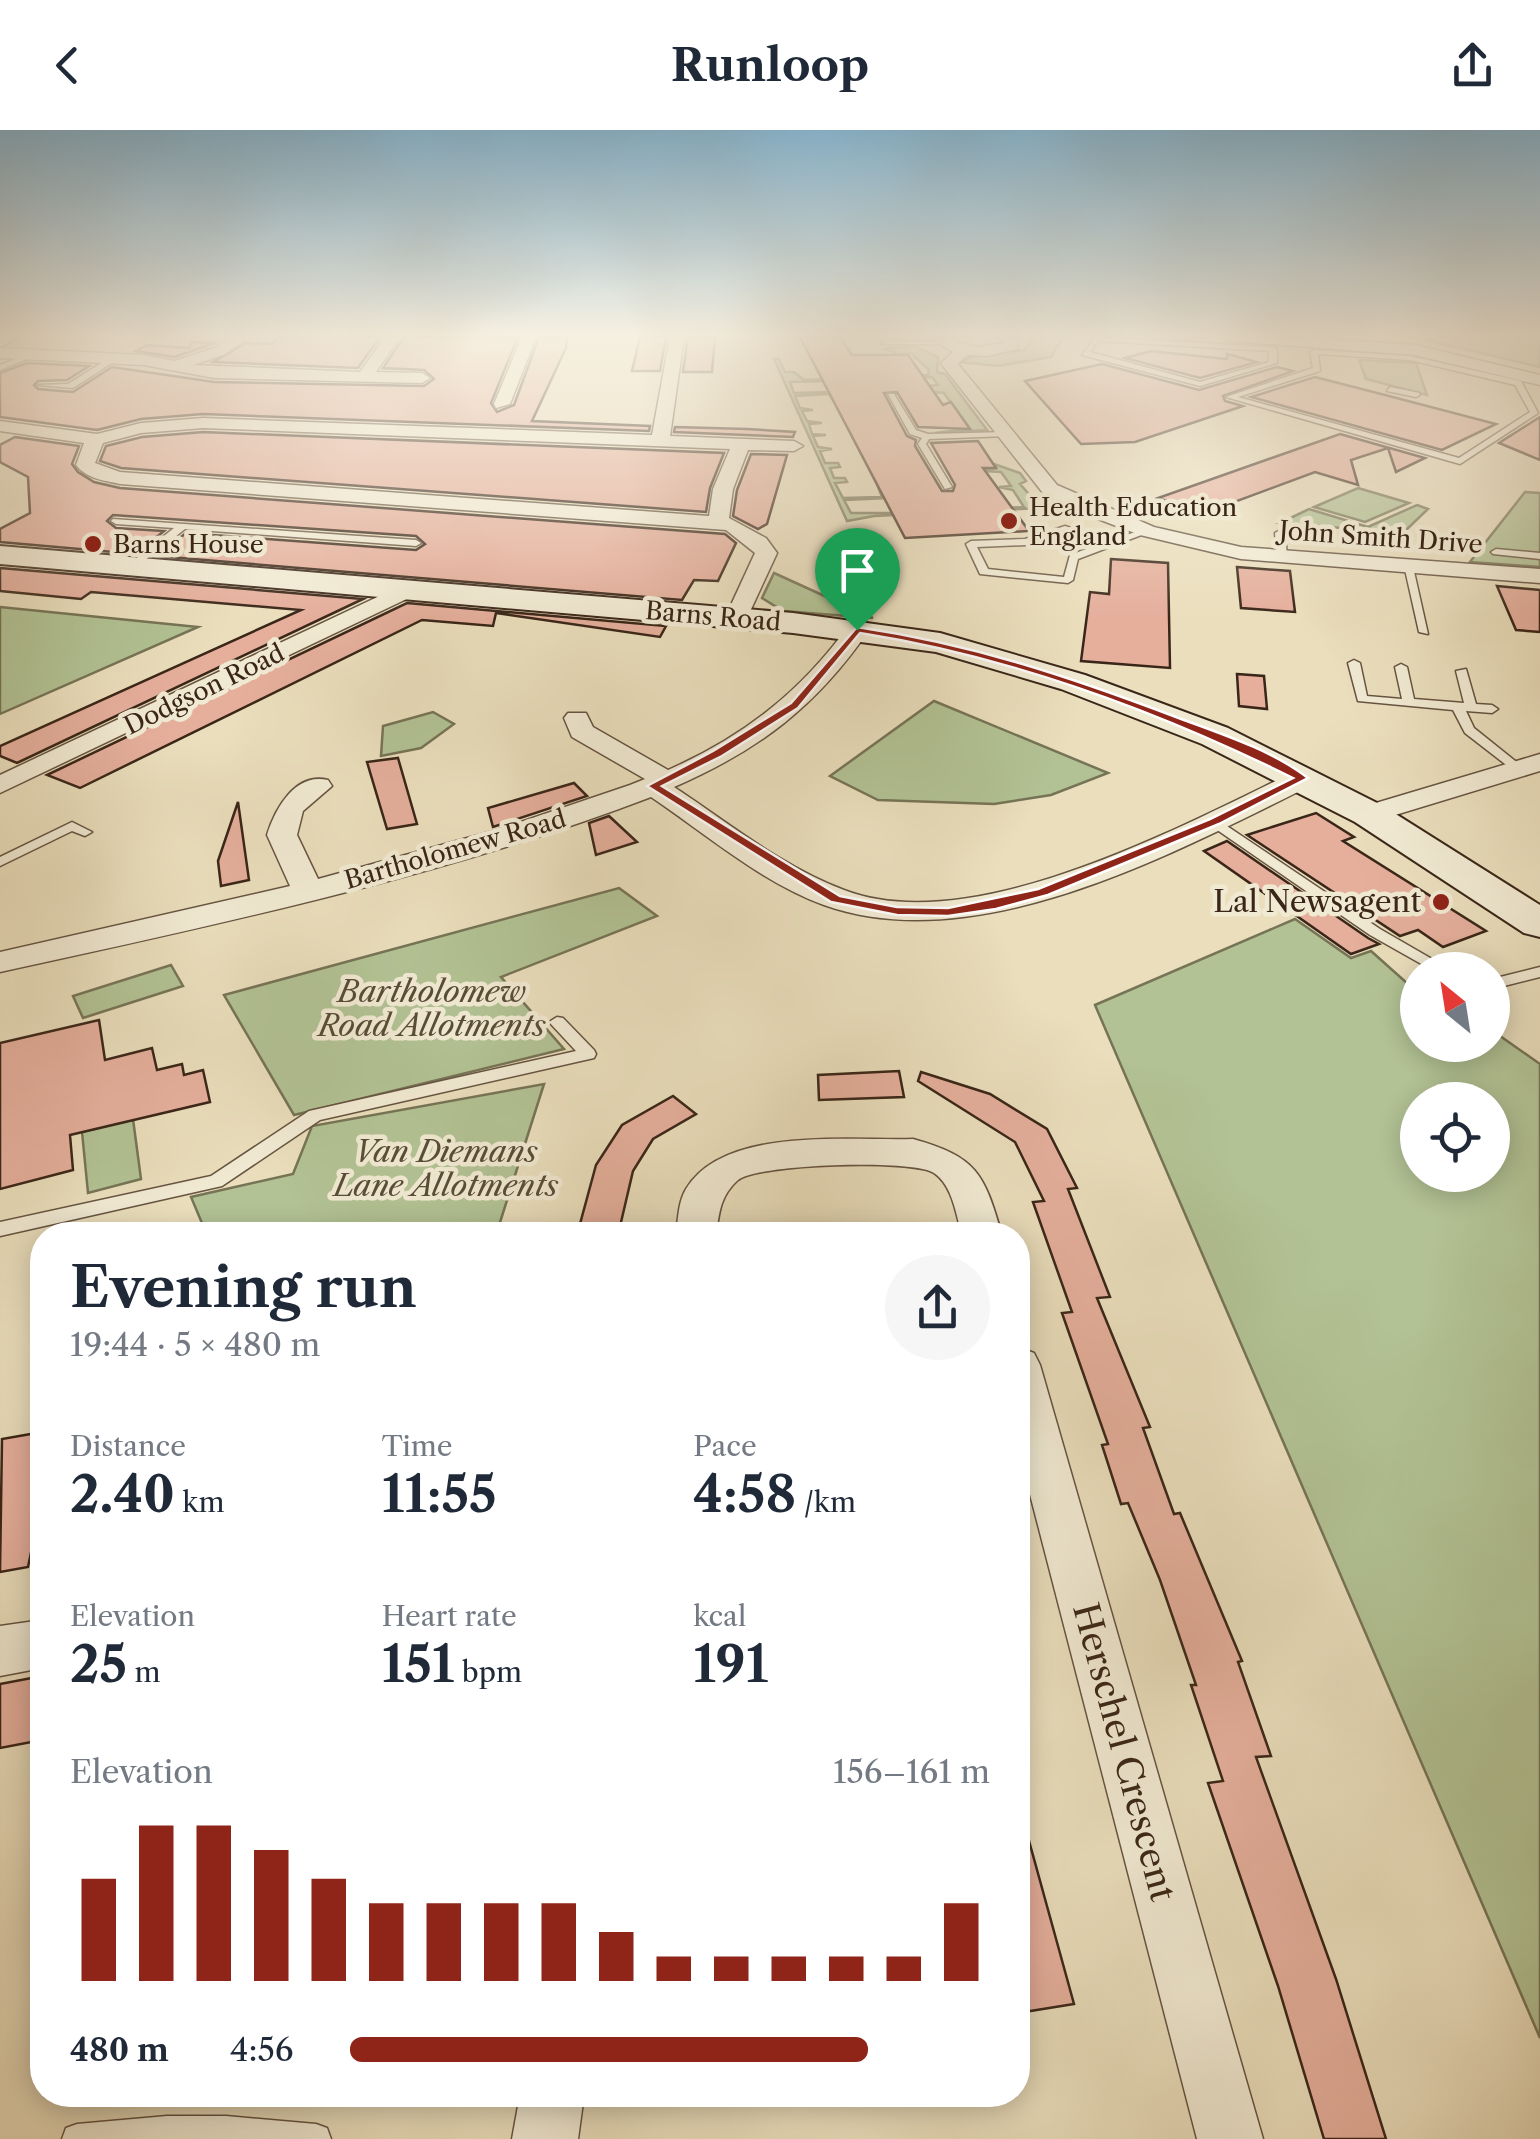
<!DOCTYPE html>
<html lang="en">
<head>
<meta charset="utf-8">
<style>
	body { margin:0; font-family:"Libre Caslon Text",serif; background:#f6f6f7; color:#1f2937; height:100vh; display:flex; flex-direction:column; font-size:38px; white-space:nowrap }
	* { box-sizing:border-box; margin:0 }
	p { font-size:32px; color:#747a83 }
	.icon { flex:none; width:55px; height:55px; fill:none; stroke:currentColor; stroke-width:2; stroke-linecap:round; stroke-linejoin:round }
	.map { position:relative; flex:1; overflow:hidden }
	.side { position:absolute; left:30px; top:1092px; width:1000px; height:885px; display:flex; flex-direction:column; background:#fff; border-radius:40px; box-shadow:0 5px 25px #0003 }
	.side>* { flex:none }
	.needle { width:65px; rotate:330deg }
	.tools { position:absolute; left:1400px; top:822px; display:grid; gap:20px }
	.tools a { display:grid; place-items:center; width:110px; height:110px; border-radius:50%; background:#fff; box-shadow:0 5px 25px #0003; font-size:50px }
	.pin { position:absolute; display:grid; place-items:center; width:85px; height:85px; color:#fff; margin:-102px -42px; border-radius:50% 50% 50% 0; rotate:-45deg; box-shadow:0 0 10px #0007 }
	.pin .icon { rotate:45deg }
	.round { display:grid; place-items:center; flex:none; width:105px; height:105px; border-radius:52px; background:#f6f6f7 }
	.summary { display:flex; align-items:center; justify-content:space-between; height:170px; padding:0 40px }
	h1 { font-size:55px; font-weight:800; line-height:75px }
	.metrics { display:grid; grid-template-columns:repeat(3,1fr); gap:15px; height:170px; padding:10px 40px }
	.metrics div { display:grid; align-content:center }
	.metrics b { font-size:50px; font-weight:800 }
	.metrics small { font-size:28px; font-weight:400 }
	.metrics p { font-size:28px }
	.chart { height:280px; padding:20px 40px }
	.chart p { display:flex; justify-content:space-between }
	.chart svg { width:100%; height:180px; margin-top:10px; stroke:#8f2418; stroke-width:6 }
	ul { padding:0 40px; list-style:none; font-size:32px }
	li { display:grid; grid-template-columns:160px 120px 1fr; align-items:center; height:75px }
	li i { height:25px; border-radius:12px; background:#8f2418 }
	header { display:flex; justify-content:space-between; align-items:center; height:130px; padding:0 40px; background:#fff; font-size:45px; font-weight:800 }
	.map>svg:first-child { display:block }
	.green { fill:#b2c294; stroke:#767456; stroke-width:2.5; fill-rule:evenodd }
	.building { fill:#e5af9c; stroke:#3a2618; stroke-width:2.5 }
	.lines { fill:none; stroke-linecap:round; stroke-linejoin:round }
	.lane-casing { stroke:#665441; stroke-width:3 }
	.street-casing { stroke:#665441; stroke-width:3 }
	.secondary-casing { stroke:#3a2618; stroke-width:4 }
	.lane { fill:#f1ead3; fill-rule:evenodd }
	.street { fill:#f1ead3; fill-rule:evenodd }
	.secondary { fill:#f1ead3; fill-rule:evenodd }
	.route { fill:#8f2418; stroke:#fff; stroke-width:2.5; fill-rule:evenodd }
	.poi-dot { fill:#8f2418; stroke:#f1ead3; stroke-width:4 }
	.labels { text-anchor:middle; stroke-width:9; stroke-linejoin:round; paint-order:stroke }
	.far-poi-label { font-size:25px; fill:#3a2618; stroke:#f1ead3; text-anchor:start }
	.far-street-label { font-size:25px; fill:#3a2618; stroke:#f1ead3 }
	.poi-label { font-size:30px; fill:#3a2618; stroke:#f1ead3; text-anchor:end }
	.park-label { font-size:30px; font-style:italic; fill:#584d37; stroke:#f1ead3 }
	.near-street-label { font-size:35px; fill:#3a2618; stroke:#f1ead3 }
</style>
</head>
<body>
<header><svg class="icon" aria-label="back" viewBox="0 0 24 24"><path d="M15 5l-7 7 7 7"/></svg>Runloop<svg class="icon" aria-label="share" viewBox="0 0 24 24"><path d="M12 15V3M7 8l5-5 5 5M5 13v7h14v-7"/></svg></header>
<div class="map">
<svg width="1540" height="2009" viewBox="0 0 1540 2009">
	<rect width="100%" height="100%" fill="#eadebc"/>
	<filter id="stains"><feTurbulence type="fractalNoise" baseFrequency=".002" numOctaves="4"/><feColorMatrix values="0 0 0 0 .2 0 0 0 0 .09 0 0 0 0 .02 0 0 0 .5 -.17"/></filter>
	<radialGradient id="worn" r=".72"><stop offset=".6" stop-color="#630" stop-opacity="0"/><stop offset="1" stop-color="#630" stop-opacity=".3"/></radialGradient>
	<!-- green -->
	<g class="green">
		<polygon points="1036,207 1064,207 1051,227 998,236 959,232 972,227 1024,220"/>
		<polygon points="1425,207 1540,207 1540,237 1426,210"/>
		<polygon points="914,216 938,227 937,242 945,244 987,300 935,303 968,299 945,274 951,273 944,263 933,262 929,256 938,255 932,247 899,248 913,271 902,271 909,269 905,264 883,263 902,262 856,250 790,252 794,263 833,262 833,270 829,264 795,266 800,278 813,280 802,281 807,291 822,293 809,294 812,304 826,305 813,306 818,317 832,319 820,321 825,333 838,333 840,337 830,338 834,348 845,348 847,352 835,353 843,368 882,367 878,357 920,355 888,368 844,370 851,383 922,383 975,376 961,350 951,349 969,348 986,379 1024,377 1013,360 999,357 1011,356 1001,342 982,341 996,338 994,334 1020,343 1026,351 1020,354 1041,378 874,386 847,391 774,229 779,229 785,242 794,242 804,250 928,245 929,240 911,223 892,225 895,222 883,219"/>
		<polygon points="1359,230 1416,233 1427,265 1366,249"/>
		<polygon points="1358,358 1409,373 1365,392 1314,377"/>
		<polygon points="1525,362 1540,363 1540,437 1470,432"/>
		<polygon points="1417,375 1428,379 1403,403 1280,393 1309,379 1368,397"/>
		<polygon points="774,443 873,488 783,481 762,468"/>
		<polygon points="0,477 198,497 0,584"/>
		<polygon points="934,571 1108,643 1051,665 994,674 878,670 830,646"/>
		<polygon points="433,582 454,594 421,618 381,626 383,596"/>
		<polygon points="619,758 657,786 501,847 564,919 294,985 224,865"/>
		<path d="M1295,789L1351,828L1371,821L1417,862L1418,915H1492L1493,901L1540,934V1908L1095,875ZM1492,970V1045H1418V970Z"/>
		<polygon points="171,835 183,856 83,888 73,866"/>
		<polygon points="544,954 496,1105 207,1105 191,1067 293,1044 312,996"/>
		<polygon points="133,989 141,1049 88,1063 82,1002"/>
	</g>
	<!-- building -->
	<g class="building">
		<polygon points="278,207 380,207 358,238 213,232 246,213 272,214"/>
		<polygon points="404,207 518,207 491,273 497,282 514,275 539,207 567,207 566,218 532,291 650,296 649,301 203,284 141,289 97,300 0,287 0,243 27,233 89,236 67,250 38,251 34,255 38,259 73,262 112,237 214,252 424,256 434,249 424,240 383,238"/>
		<polygon points="640,207 666,207 660,241 632,241"/>
		<polygon points="688,207 715,207 712,242 683,242"/>
		<polygon points="800,207 840,207 852,225 908,225 943,275 951,272 970,299 918,297 897,262 884,263 907,306 916,310 915,316 942,361 953,361 955,355 931,313 978,311 996,338 983,338 1029,401 905,408"/>
		<polygon points="192,212 216,213 174,227 136,221 147,215 189,218"/>
		<polygon points="1151,221 1227,229 1227,224 1257,232 1200,248 1125,228"/>
		<polygon points="1102,234 1199,260 1277,237 1293,241 1223,266 1225,271 1243,276 1135,312 1081,314 1025,251"/>
		<polygon points="1315,247 1389,266 1496,294 1442,320 1251,267"/>
		<polygon points="1540,287 1540,330 1499,313 1521,299"/>
		<polygon points="675,297 747,299 795,302 793,307 674,302"/>
		<polygon points="203,302 724,323 710,358 706,382 121,338 100,331 106,316 142,307"/>
		<polygon points="1340,304 1425,328 1396,342 1388,318 1351,330 1358,355 1315,342 1202,384 1158,368"/>
		<polygon points="15,307 79,316 72,334 78,342 94,352 120,358 725,404 736,413 718,451 694,450 682,470 157,426 186,403 416,420 425,414 416,406 113,385 107,391 116,398 164,401 136,424 0,412 0,399 30,383 28,347 0,332 0,315"/>
		<polygon points="751,324 787,325 767,394 758,399 733,386 737,360"/>
		<polygon points="1111,429 1168,433 1170,538 1081,531 1090,462 1109,464"/>
		<polygon points="1237,437 1290,441 1295,482 1241,478"/>
		<polygon points="0,438 363,469 17,633 0,626 0,616 301,480 91,462 81,469 0,461"/>
		<polygon points="1497,456 1540,460 1540,502 1516,500"/>
		<polygon points="407,473 666,496 660,507 496,483 493,496 422,490 80,658 47,645"/>
		<polygon points="1237,544 1264,546 1267,579 1239,576"/>
		<polygon points="398,628 417,694 387,699 367,632"/>
		<polygon points="574,653 587,666 493,697 488,678"/>
		<polygon points="238,672 249,750 221,756 218,731"/>
		<polygon points="1316,683 1354,707 1343,711 1486,801 1443,817 1418,800 1400,806 1247,705"/>
		<polygon points="609,686 637,712 596,725 589,693"/>
		<polygon points="1227,711 1368,808 1379,814 1351,824 1204,721"/>
		<polygon points="99,890 105,930 152,918 157,940 182,934 184,945 203,940 210,972 70,1005 73,1040 0,1059 0,913"/>
		<polygon points="899,941 904,967 819,970 818,945"/>
		<polygon points="921,942 990,964 1047,999 1077,1058 1068,1059 1110,1167 1097,1168 1150,1297 1143,1298 1174,1384 1180,1383 1242,1531 1238,1532 1271,1626 1256,1627 1336,1849 1386,2009 1324,2009 1278,1856 1208,1653 1223,1651 1191,1555 1196,1555 1160,1450 1128,1373 1121,1374 1102,1315 1108,1314 1062,1183 1072,1182 1033,1072 1044,1071 1015,1012 918,951"/>
		<polygon points="673,966 696,984 653,1009 633,1041 618,1105 577,1105 596,1035 622,995"/>
		<polygon points="42,1302 42,1370 28,1437 0,1442 2,1309"/>
		<polygon points="42,1546 42,1610 0,1618 0,1554"/>
		<polygon points="1026,1700 1074,1874 1018,1883 1018,1702"/>
	</g>
	<g class="lines">
		<!-- lane casing -->
		<g class="lane-casing">
			<g id="lane">
				<path d="M1096,207L1273,217L1277,219V233L1200,256L1082,225ZM1098,211L1269,221V232L1200,252L1090,222Z"/>
				<polygon points="883,211 947,212 951,214 881,214"/>
				<path d="M1314,220L1410,226L1521,251L1538,283L1460,334L1226,267L1313,238L1310,222ZM1318,224L1410,230L1515,255L1530,282L1459,328L1238,267L1320,241Z"/>
				<polygon points="30,223 37,225 0,240 0,235"/>
				<polygon points="111,227 118,229 73,258 38,255 68,254"/>
				<polygon points="1390,257 1419,263 1420,265 1416,267 1387,261"/>
				<polygon points="888,264 894,264 916,300 928,304 1007,302 1011,304 1007,306 929,309 926,314 952,357 945,359 918,314 922,308 910,304"/>
				<polygon points="113,389 416,410 421,413 416,416 185,399 132,440 127,437 128,435 174,398 116,394 111,391"/>
				<path d="M1065,396L1109,411L1147,398L1152,401L1078,429L1073,450L1068,453L980,444L966,414L971,411L1025,409ZM1065,402L1100,414L1070,425L1064,447L988,439L977,417L1026,415Z"/>
				<polygon points="1280,400 1285,403 1287,427 1282,430 1277,427 1275,403"/>
				<polygon points="1496,419 1540,423 1540,429 1493,424 1491,422"/>
				<polygon points="1404,435 1413,437 1428,504 1419,502"/>
				<polygon points="1354,530 1360,533 1367,566 1402,569 1395,537 1401,534 1407,537 1414,569 1464,573 1456,541 1466,539 1476,574 1492,575 1498,579 1492,583 1466,581 1474,598 1524,638 1514,641 1465,603 1453,580 1358,571 1348,533"/>
				<polygon points="1215,688 1380,799 1451,840 1432,840 1370,805 1210,695 1208,692"/>
				<polygon points="72,692 92,702 85,706 72,701 0,736 0,727"/>
				<polygon points="1540,837 1540,847 1492,859 1492,849"/>
				<polygon points="557,887 563,888 594,920 596,924 594,928 320,990 222,1056 0,1106 0,1092 211,1046 309,981 576,921 549,892"/>
				<polygon points="167,1986 226,1986 316,1994 327,1998 331,2009 62,2009 66,1998 77,1994"/>
			</g>
		</g>
		<!-- street casing -->
		<g class="street-casing">
			<g id="street">
				<polygon points="232,207 249,207 225,224 194,235 360,242 385,207 400,207 376,242 422,243 430,248 422,253 214,248 144,235 0,228 0,218 144,225 174,231 215,218"/>
				<polygon points="522,207 536,207 510,274 496,278 494,274"/>
				<path d="M670,207H684L670,306L794,311L803,316L794,321L748,320L733,359L729,388L766,408L777,423L747,488L736,495L725,488L755,423L726,400L120,354C103,350 87,349 76,335L84,313L0,301V291L97,304L141,293L203,288L652,305ZM203,298L730,319L713,359L709,386L120,342L95,333L103,313L141,303Z"/>
				<polygon points="941,207 955,207 958,213 978,217 1005,213 997,207 1018,209 1017,219 987,226 967,225 958,234 1057,355 1154,397 1241,417 1540,439 1540,453 1241,429 1140,405 1077,381 1043,363 943,236 941,233 953,222 941,215"/>
				<polygon points="1223,207 1293,207 1415,215 1540,245 1540,255 1415,225 1230,211"/>
				<polygon points="407,453 418,460 415,465 0,663 0,645"/>
				<path d="M857,493L869,500C816,577 759,620 674,657C729,693 782,737 844,760C971,809 1176,699 1292,643H1312L1316,649L1312,655C1175,722 978,830 824,775C761,752 706,704 651,667C441,747 219,794 0,842V822L290,756L267,705C275,679 295,642 328,650L332,656L303,681L297,705L318,749L500,699L630,655L645,649L572,607L564,588L568,583H586L593,597L668,640C743,607 801,562 849,495Z"/>
				<polygon points="1540,624 1540,641 1369,693 1359,690 1355,684 1359,678"/>
				<path d="M913,1009C977,1027 984,1043 1002,1105H962C956,1085 953,1056 934,1043C913,1029 757,1034 738,1050C720,1066 719,1083 716,1105H676C678,1091 678,1072 686,1059C724,996 847,1011 913,1009Z"/>
				<polygon points="1018,1217 1034,1223 1040,1235 1263,2009 1197,2009 1018,1318"/>
				<polygon points="42,1490 42,1538 0,1546 0,1496"/>
				<polygon points="520,1965 584,1965 578,2009 512,2009"/>
			</g>
		</g>
		<!-- secondary casing -->
		<g class="secondary-casing">
			<g id="secondary">
				<polygon points="0,207 19,207 0,217"/>
				<polygon points="0,416 793,483 940,503 1085,545 1228,598 1383,676 1540,775 1540,807 1524,803 1355,692 1202,614 1061,559 936,522 793,503 0,434"/>
			</g>
		</g>
		<!-- lane -->
		<use href="#lane" class="lane"/>
		<!-- street -->
		<use href="#street" class="street"/>
		<!-- secondary -->
		<use href="#secondary" class="secondary"/>
	</g>
	<!-- sky -->
	<linearGradient id="sky" x2="0" y2="1"><stop stop-color="#88b7d2"/><stop offset="0.42" stop-color="#f6f0e1"/><stop offset="1" stop-color="#f6f0e1" stop-opacity="0"/></linearGradient>
	<rect width="1540" height="488" fill="url(#sky)"/>
	<!-- route -->
	<path class="route" d="M857,497C972,514 1068,546 1176,587C1219,603 1272,620 1308,648L1219,694L1048,765L996,779L948,786L897,785L831,772L647,656L713,621L791,573ZM860,503C1012,527 1156,580 1293,648L1210,689L1038,759L948,778L897,777L840,766L662,656L722,626L798,578Z"/>
	<!-- markers -->
	<g class="poi-dot">
		<circle cx="1009" cy="391" r="10"/>
		<circle cx="93" cy="414" r="10"/>
		<circle cx="1441" cy="772" r="10"/>
	</g>
	<g class="labels">
		<!-- far-poi labels -->
		<g class="far-poi-label">
			<text x="1029" y="386">Health Education<tspan x="1029" dy="29">England</tspan></text>
			<text x="113" y="423">Barns House</text>
		</g>
		<!-- far-street labels -->
		<g class="far-street-label">
			<text transform="translate(1381 407) rotate(4)" y="9">John Smith Drive</text>
			<text transform="translate(713 486) rotate(5)" y="9">Barns Road</text>
			<text transform="translate(204 559) rotate(-26)" y="9">Dodgson Road</text>
			<text transform="translate(455 719) rotate(-16)" y="9">Bartholomew Road</text>
		</g>
		<!-- poi labels -->
		<g class="poi-label">
			<text x="1421" y="782">Lal Newsagent</text>
		</g>
		<!-- park labels -->
		<g class="park-label">
			<text x="432" y="872">Bartholomew<tspan x="432" dy="34">Road Allotments</tspan></text>
			<text x="446" y="1032">Van Diemans<tspan x="446" dy="34">Lane Allotments</tspan></text>
		</g>
		<!-- near-street labels -->
		<g class="near-street-label">
			<text transform="translate(1124 1622) rotate(75)" y="12">Herschel Crescent</text>
		</g>
	</g>
	<rect width="100%" height="100%" filter="url(#stains)"/>
	<rect width="100%" height="100%" fill="url(#worn)"/>
</svg>
<div class="tools">
<a><svg class="needle" viewBox="-14 -14 28 28"><path d="M0-13l5 13h-10z" fill="#e53935"/><path d="M0 13l5-13h-10z" fill="#747a83"/></svg></a>
<a><svg class="icon" aria-label="locate" viewBox="0 0 24 24"><circle cx="12" cy="12" r="6"/><path d="M12 2v4M12 18v4M2 12h4M18 12h4"/></svg></a>
</div>
<div class="pin" style="left:857px;top:500px;background:#1e9e55"><svg class="icon" aria-label="arrive" viewBox="0 0 24 24"><path d="M6 21V4h12l-3 4 3 4H6"/></svg></div>
<section class="side">
<div class="summary"><div><h1>Evening run</h1><p>19:44 · 5 × 480 m</p></div><a class="round"><svg class="icon" aria-label="share" viewBox="0 0 24 24"><path d="M12 15V3M7 8l5-5 5 5M5 13v7h14v-7"/></svg></a></div>
<div class="metrics">
<div><p>Distance</p><b>2.40<small> km</small></b></div>
<div><p>Time</p><b>11:55</b></div>
<div><p>Pace</p><b>4:58<small> /km</small></b></div>
</div>
<div class="metrics">
<div><p>Elevation</p><b>25<small> m</small></b></div>
<div><p>Heart rate</p><b>151<small> bpm</small></b></div>
<div><p>kcal</p><b>191</b></div>
</div>
<div class="chart"><p><span>Elevation</span>156–161 m</p>
<svg viewBox="0 0 160 44" preserveAspectRatio="none"><path d="M5 44V19M15 44V6M25 44V6M35 44V12M45 44V19M55 44V25M65 44V25M75 44V25M85 44V25M95 44V32M105 44V38M115 44V38M125 44V38M135 44V38M145 44V38M155 44V25"/></svg>
</div>
<ul>
<li><b>480 m</b>4:56<i style="width:81%"></i></li>
</ul>
</section>
</div>
</body>
</html>
